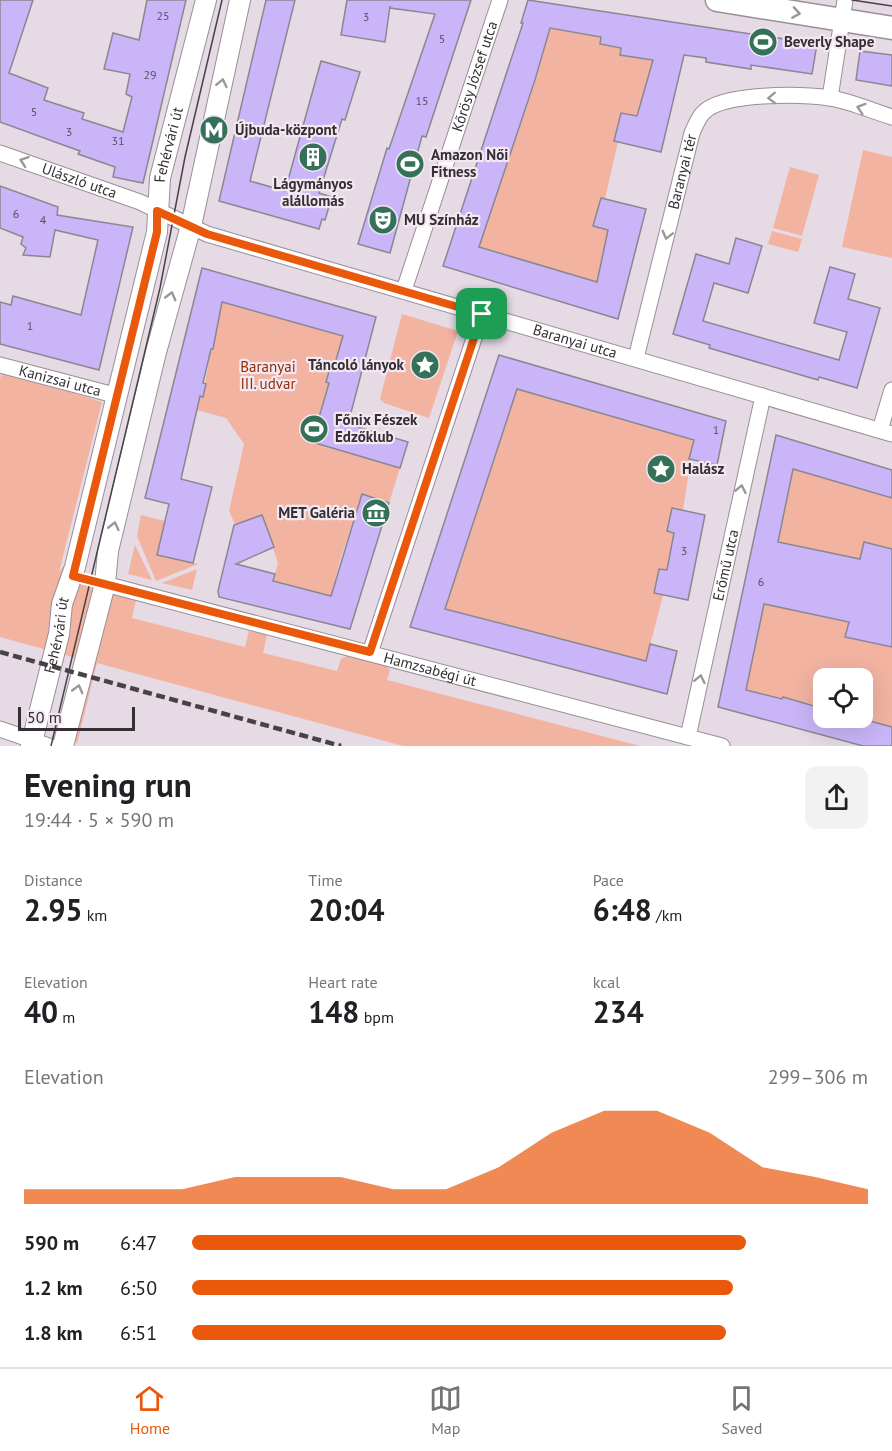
<!DOCTYPE html>
<html lang="en">
<head>
<meta charset="utf-8">
<style>
	body { margin:0; font-family:"PT Sans",sans-serif; background:#f2f2f2; color:#202124; height:100vh; display:flex; flex-direction:column; font-size:22px; white-space:nowrap }
	* { box-sizing:border-box; margin:0 }
	p { font-size:20px; color:#757577 }
	.icon { flex:none; width:33px; height:33px; fill:none; stroke:currentColor; stroke-width:2; stroke-linecap:round; stroke-linejoin:round }
	.map { position:relative; height:746px; overflow:hidden }
	.drawer { display:flex; flex-direction:column; background:#fff; flex:1 }
	.drawer>* { flex:none }
	.buttons { position:absolute; left:813px; top:668px; display:grid; gap:12px }
	.buttons a { display:grid; place-items:center; width:60px; height:60px; border-radius:12px; background:#fff; box-shadow:0 6px 24px #0002; font-size:30px }
	.scale { position:absolute; left:18px; bottom:15px; width:117px; box-sizing:border-box; padding-left:6px; border:3px solid #342f33; border-top:0; font-size:16px; line-height:21px; white-space:nowrap; color:#342f33; -webkit-text-stroke:4px #f3e8f1; paint-order:stroke }
	.pin { position:absolute; display:grid; place-items:center; width:51px; height:51px; color:#fff; margin:-26px; border-radius:12px; box-shadow:0 3px 9px #0006 }
	.round { display:grid; place-items:center; flex:none; width:63px; height:63px; border-radius:12px; background:#f2f2f2 }
	.head { display:flex; align-items:center; justify-content:space-between; height:102px; padding:0 24px }
	h1 { font-size:33px; font-weight:700; line-height:45px }
	.stats { display:grid; grid-template-columns:repeat(3,1fr); gap:9px; height:102px; padding:6px 24px }
	.stats div { display:grid; align-content:center }
	.stats b { font-size:30px; font-weight:700 }
	.stats small { font-size:16px; font-weight:400 }
	.stats p { font-size:16px }
	.chart { height:168px; padding:12px 24px }
	.chart p { display:flex; justify-content:space-between }
	.chart svg { width:100%; height:108px; margin-top:6px; fill:#ea580c; opacity:.7 }
	ul { padding:0 24px; list-style:none; font-size:20px }
	li { display:grid; grid-template-columns:96px 72px 1fr; align-items:center; height:45px }
	li i { height:15px; border-radius:8px; background:#ea580c }
	.tab-bar { display:flex; justify-content:space-around; align-items:center; height:84px; border-top:2px solid #e0e0e0; background:#fff; font-size:16px; color:#757577 }
	.tab-bar a { display:grid; justify-items:center; gap:3px }
	.tab-bar .on { color:#ea580c }
	.map>svg:first-child { display:block }
	.green { fill:#f2b3a1 }
	.building { fill:#c9b5f7; stroke:#8a8793; stroke-width:1.5 }
	.lines { fill:none; stroke-linecap:round; stroke-linejoin:round }
	.minor-casing { stroke:#998f98; stroke-width:17 }
	.tertiary-casing { stroke:#998f98; stroke-width:22 }
	.secondary-casing { stroke:#998f98; stroke-width:25 }
	.minor { stroke:#fff; stroke-width:15 }
	.tertiary { stroke:#fff; stroke-width:20 }
	.secondary { stroke:#fff; stroke-width:22 }
	.tram { stroke:#484247; stroke-width:1.5 }
	.rail { stroke:#484247; stroke-width:4.5; stroke-dasharray:9 4.5; stroke-linecap:butt }
	.oneway { stroke:#9a9799 }
	.route-casing { stroke:#fff; stroke-width:12 }
	.route { stroke:#ea580c; stroke-width:8 }
	.labels { text-anchor:middle; stroke-width:4.5; stroke-linejoin:round; paint-order:stroke }
	.number-label { font-size:12px; fill:#595064 }
	.poi-label { font-size:15px; font-weight:bold; fill:#342f33; stroke:#f3e8f1; text-anchor:start }
	.street-label { font-size:15px; fill:#342f33; stroke:#f3e8f1 }
	.park-label { font-size:15px; fill:#952b04; stroke:#f3e8f1 }
</style>
</head>
<body>
<div class="map">
<svg width="892" height="746" viewBox="0 0 892 746">
	<rect width="100%" height="100%" fill="#e6dae4"/>
	<!-- green -->
	<g class="green">
		<polygon points="550,28 601,37 600,44 621,48 621,55 643,58 662,53 651,69 637,116 621,113 614,141 618,142 605,199 601,198 593,225 611,231 598,282 479,247 536,80"/>
		<polygon points="863,150 892,157 892,258 842,247"/>
		<polygon points="790,167 819,175 802,236 773,228"/>
		<polygon points="772,231 802,239 798,252 768,244"/>
		<polygon points="222,302 343,335 333,370 330,369 326,382 329,383 312,442 400,468 389,503 363,494 340,560 331,596 273,581 278,563 262,516 235,524 229,511 244,444 226,418 197,410 200,396 203,396 211,349 213,349"/>
		<polygon points="402,314 458,331 429,418 384,403 380,399"/>
		<polygon points="2,371 102,402 59,572 68,561 66,580 136,600 132,618 245,647 249,631 267,635 263,653 337,671 341,659 347,656 386,666 390,670 387,680 640,746 403,746 97,663 77,744 74,736 76,658 0,637 0,379"/>
		<polygon points="517,389 694,440 683,510 672,509 667,531 674,533 667,570 659,569 654,593 663,595 646,661 445,609"/>
		<polygon points="793,469 892,498 892,549 864,542 860,559 778,542"/>
		<polygon points="141,515 165,521 157,554 198,564 156,581 137,536"/>
		<polygon points="135,545 152,580 128,574"/>
		<polygon points="197,569 192,590 162,583"/>
		<polygon points="764,604 849,622 846,637 892,647 892,727 855,717 862,717 862,678 824,678 823,709 783,697 782,699 746,690"/>
	</g>
	<!-- building -->
	<g class="building">
		<polygon points="0,0 33,0 9,73 48,88 44,100 84,113 82,119 123,132 132,97 126,94 130,74 104,69 113,33 139,40 147,0 186,0 143,183 113,177 115,167 78,154 80,151 66,146 0,122"/>
		<polygon points="266,0 295,0 250,181 285,191 321,61 360,72 345,120 342,119 319,193 332,197 325,220 322,219 319,229 219,201"/>
		<polygon points="347,0 471,0 426,137 422,136 390,253 358,244 387,148 389,149 435,14 390,8 390,6 385,42 341,35"/>
		<polygon points="528,0 817,44 812,74 751,65 751,69 706,62 706,58 684,55 661,152 614,141 621,113 637,116 653,60 620,55 621,48 600,44 601,37 550,28 535,80 479,247 597,282 608,230 593,226 601,198 646,209 618,319 443,266 523,23 521,23"/>
		<polygon points="860,51 892,55 892,86 856,80"/>
		<polygon points="0,186 58,207 57,215 133,227 99,370 0,344 0,302 11,305 13,296 81,315 98,240 55,230 50,257 23,255 26,248 21,244 23,237 0,228"/>
		<polygon points="736,238 762,246 748,293 714,283 703,321 839,360 847,332 814,323 830,267 855,274 848,299 880,308 857,388 819,377 818,380 709,348 710,345 673,334 696,254 729,264"/>
		<polygon points="202,268 376,317 348,424 408,442 400,468 312,442 329,383 326,382 328,375 330,369 333,370 343,336 222,302 213,349 211,349 203,383 206,384 203,397 200,396 181,479 212,487 193,563 157,555 169,504 145,498"/>
		<polygon points="499,355 726,421 717,465 689,459 694,440 517,389 445,609 646,661 650,644 677,651 667,694 410,627"/>
		<polygon points="776,435 892,470 892,498 793,469 778,542 860,559 864,542 892,549 892,647 845,637 849,622 764,604 746,690 782,699 783,697 824,709 824,717 855,717 892,727 892,746 863,746 718,707"/>
		<polygon points="362,494 389,503 350,629 219,597 218,591 234,525 262,515 274,547 236,564 275,574 273,581 331,596"/>
		<polygon points="672,508 705,515 688,600 654,593 659,569 667,570 674,533 667,531"/>
	</g>
	<g class="lines">
		<!-- minor casing -->
		<g class="minor-casing">
			<g id="minor">
				<polyline points="830,98 845,0"/>
				<path id="s1" d="M0,153L140,202L207,234L892,434"/>
				<path id="s2" d="M404,290L500,0"/>
				<path id="s3" d="M636,358L692,133C695,127 698,118 703,113C722,92 802,94 830,98C850,101 872,111 892,117"/>
				<path id="s4" d="M0,365L118,396"/>
				<polyline points="880,430 892,390"/>
				<path id="s5" d="M105,584L722,746"/>
				<polyline points="370,653 482,314"/>
				<polyline points="0,729 49,746"/>
				<path id="s6" d="M688,737L763,396"/>
			</g>
		</g>
		<!-- tertiary casing -->
		<g class="tertiary-casing">
			<g id="tertiary">
				<path id="s7" d="M31,746L59,634L62,604L75,567L157,232L160,178L206,0"/>
				<polyline points="63,746 105,584 108,551 156,352 191,226 240,0"/>
			</g>
		</g>
		<!-- secondary casing -->
		<g class="secondary-casing">
			<polyline id="secondary" points="717,0 892,28"/>
		</g>
		<!-- minor -->
		<use href="#minor" class="minor"/>
		<!-- tertiary -->
		<use href="#tertiary" class="tertiary"/>
		<!-- secondary -->
		<use href="#secondary" class="secondary"/>
		<!-- tram -->
		<g class="tram">
			<polyline points="852,0 892,6"/>
			<polyline points="51,746 160,288 185,157 222,0"/>
		</g>
		<!-- rail -->
		<polyline class="rail" points="0,652 341,746"/>
	</g>
	<!-- one-way arrows -->
	<defs><path id="oneway-chevron" d="M-2-3.5L2.5 0L-2 3.5" fill="none" stroke-width="1.6" stroke-linecap="round" stroke-linejoin="round" transform="scale(1.5)"/></defs>
	<g class="oneway">
		<use href="#oneway-chevron" transform="translate(796 13) rotate(9)"/>
		<use href="#oneway-chevron" transform="translate(222 83) rotate(-78)"/>
		<use href="#oneway-chevron" transform="translate(772 98) rotate(178)"/>
		<use href="#oneway-chevron" transform="translate(861 108) rotate(-163)"/>
		<use href="#oneway-chevron" transform="translate(24 161) rotate(-161)"/>
		<use href="#oneway-chevron" transform="translate(667 235) rotate(104)"/>
		<use href="#oneway-chevron" transform="translate(171 296) rotate(-75)"/>
		<use href="#oneway-chevron" transform="translate(741 489) rotate(-78)"/>
		<use href="#oneway-chevron" transform="translate(114 526) rotate(-77)"/>
		<use href="#oneway-chevron" transform="translate(700 679) rotate(-78)"/>
		<use href="#oneway-chevron" transform="translate(78 689) rotate(-75)"/>
	</g>
	<g class="lines">
		<!-- route casing -->
		<g class="route-casing">
			<polygon id="route" points="157,211 207,234 482,314 370,652 73,576 157,232"/>
		</g>
		<!-- route -->
		<use href="#route" class="route"/>
	</g>
	<!-- icons -->
	<defs>
		<g id="stadium-disc" transform="scale(1.5)"><circle r="9.5" fill="#357059" stroke="#f3e8f1"/><path d="M0-5a6.5 5 0 1 0 0 10a6.5 5 0 1 0 0-10ZM-3.5-1.8h7v3.6h-7Z" fill="#fff"/></g>
		<g id="metro-disc" transform="scale(1.5)"><circle r="9.5" fill="#357059" stroke="#f3e8f1"/><path d="M-5.5 5V-5H-3L0 0L3-5H5.5V5H3V-.5L0 4L-3-.5V5Z" fill="#fff"/></g>
		<g id="building-disc" transform="scale(1.5)"><circle r="9.5" fill="#357059" stroke="#f3e8f1"/><path d="M-4-6H4V6H1V3H-1V6H-4ZM-2.5-4.3h1.7v1.8h-1.7ZM.8-4.3h1.7v1.8H.8ZM-2.5-1h1.7V.8h-1.7ZM.8-1h1.7V.8H.8Z" fill="#fff"/></g>
		<g id="theatre-disc" transform="scale(1.5)"><circle r="9.5" fill="#357059" stroke="#f3e8f1"/><path d="M-5-5.5Q0-4 5-5.5V0Q5 5 0 6Q-5 5-5 0ZM-3.3-2.5H-1v1.5H-3.3ZM1-2.5H3.3v1.5H1ZM-2.8 1Q0 5.5 2.8 1Z" fill="#fff"/></g>
		<g id="sight-disc" transform="scale(1.5)"><circle r="9.5" fill="#357059" stroke="#f3e8f1"/><path d="M0-6L1.8-2.2L6-1.7L2.9 1.2L3.7 5.4L0 3.3L-3.7 5.4L-2.9 1.2L-6-1.7L-1.8-2.2Z" fill="#fff"/></g>
		<g id="museum-disc" transform="scale(1.5)"><circle r="9.5" fill="#357059" stroke="#f3e8f1"/><path d="M0-6L6-3V-2H-6V-3ZM-5-1h2V3h-2ZM-1-1h2V3h-2ZM3-1h2V3H3ZM-6 4H6V6H-6Z" fill="#fff"/></g>
	</defs>
	<g fill-rule="evenodd">
		<use href="#stadium-disc" x="763" y="42"/>
		<use href="#metro-disc" x="214" y="130"/>
		<use href="#building-disc" x="313" y="157"/>
		<use href="#stadium-disc" x="410" y="164"/>
		<use href="#theatre-disc" x="383" y="220"/>
		<use href="#sight-disc" x="425" y="365"/>
		<use href="#stadium-disc" x="314" y="429"/>
		<use href="#sight-disc" x="661" y="469"/>
		<use href="#museum-disc" x="376" y="513"/>
	</g>
	<g class="labels">
		<!-- number labels -->
		<g class="number-label">
			<text x="163" y="20">25</text>
			<text x="366" y="21">3</text>
			<text x="442" y="43">5</text>
			<text x="150" y="79">29</text>
			<text x="422" y="105">15</text>
			<text x="34" y="116">5</text>
			<text x="69" y="136">3</text>
			<text x="118" y="145">31</text>
			<text x="16" y="218">6</text>
			<text x="43" y="224">4</text>
			<text x="30" y="330">1</text>
			<text x="716" y="434">1</text>
			<text x="684" y="555">3</text>
			<text x="761" y="586">6</text>
		</g>
		<!-- poi labels -->
		<g class="poi-label">
			<text x="784" y="47">Beverly Shape</text>
			<text x="235" y="135">Újbuda-központ</text>
			<text x="431" y="160">Amazon Női<tspan x="431" dy="17">Fitness</tspan></text>
			<text x="313" y="189" text-anchor="middle">Lágymányos<tspan x="313" dy="17">alállomás</tspan></text>
			<text x="404" y="225">MU Színház</text>
			<text x="404" y="370" text-anchor="end">Táncoló lányok</text>
			<text x="335" y="425">Főnix Fészek<tspan x="335" dy="17">Edzőklub</tspan></text>
			<text x="682" y="474">Halász</text>
			<text x="355" y="518" text-anchor="end">MET Galéria</text>
		</g>
		<!-- street labels -->
		<g class="street-label">
			<text dy="5" stroke="none"><textPath href="#s2" startOffset="225">Kőrösy József utca</textPath></text>
			<text dy="5" stroke="none"><textPath href="#s7" startOffset="618">Fehérvári út</textPath></text>
			<text dy="5" stroke="none"><textPath href="#s3" startOffset="192">Baranyai tér</textPath></text>
			<text dy="5" stroke="none"><textPath href="#s1" startOffset="84">Ulászló utca</textPath></text>
			<text dy="5" stroke="none"><textPath href="#s1" startOffset="606">Baranyai utca</textPath></text>
			<text dy="5" stroke="none"><textPath href="#s4" startOffset="62">Kanizsai utca</textPath></text>
			<text dy="5" stroke="none"><textPath href="#s6" startOffset="176">Erőmű utca</textPath></text>
			<text dy="5" stroke="none"><textPath href="#s7" startOffset="114">Fehérvári út</textPath></text>
			<text dy="5" stroke="none"><textPath href="#s5" startOffset="336">Hamzsabégi út</textPath></text>
		</g>
		<!-- park labels -->
		<g class="park-label">
			<text x="268" y="372">Baranyai<tspan x="268" dy="17">III. udvar</tspan></text>
		</g>
	</g>
</svg>
<div class="buttons">
<a><svg class="icon" aria-label="locate" viewBox="0 0 24 24"><circle cx="12" cy="12" r="6"/><path d="M12 2v4M12 18v4M2 12h4M18 12h4"/></svg></a>
</div>
<div class="scale">50 m</div>
<div class="pin" style="left:482px;top:314px;background:#1e9e55"><svg class="icon" aria-label="arrive" viewBox="0 0 24 24"><path d="M6 21V4h12l-3 4 3 4H6"/></svg></div>
</div>
<section class="drawer">
<div class="head"><div><h1>Evening run</h1><p>19:44 · 5 × 590 m</p></div><a class="round"><svg class="icon" aria-label="share" viewBox="0 0 24 24"><path d="M12 15V3M7 8l5-5 5 5M5 13v7h14v-7"/></svg></a></div>
<div class="stats">
<div><p>Distance</p><b>2.95<small> km</small></b></div>
<div><p>Time</p><b>20:04</b></div>
<div><p>Pace</p><b>6:48<small> /km</small></b></div>
</div>
<div class="stats">
<div><p>Elevation</p><b>40<small> m</small></b></div>
<div><p>Heart rate</p><b>148<small> bpm</small></b></div>
<div><p>kcal</p><b>234</b></div>
</div>
<div class="chart"><p><span>Elevation</span>299–306 m</p>
<svg viewBox="0 0 160 44" preserveAspectRatio="none"><path d="M0 44V38L10 38L20 38L30 38L40 33L50 33L60 33L70 38L80 38L90 29L100 15L110 6L120 6L130 15L140 29L150 33L160 38V44z"/></svg>
</div>
<ul>
<li><b>590 m</b>6:47<i style="width:82%"></i></li>
<li><b>1.2 km</b>6:50<i style="width:80%"></i></li>
<li><b>1.8 km</b>6:51<i style="width:79%"></i></li>
</ul>
</section>
<nav class="tab-bar">
<a class="on"><svg class="icon" aria-label="home" viewBox="0 0 24 24"><path d="M3 11l9-7 9 7M6 9v11h12V9"/></svg>Home</a>
<a><svg class="icon" aria-label="map" viewBox="0 0 24 24"><path d="M3 6l6-2 6 2 6-2v14l-6 2-6-2-6 2zM9 4v14M15 6v14"/></svg>Map</a>
<a><svg class="icon" aria-label="saved" viewBox="0 0 24 24"><path d="M7 4h10v16l-5-4-5 4z"/></svg>Saved</a>
</nav>
</body>
</html>
